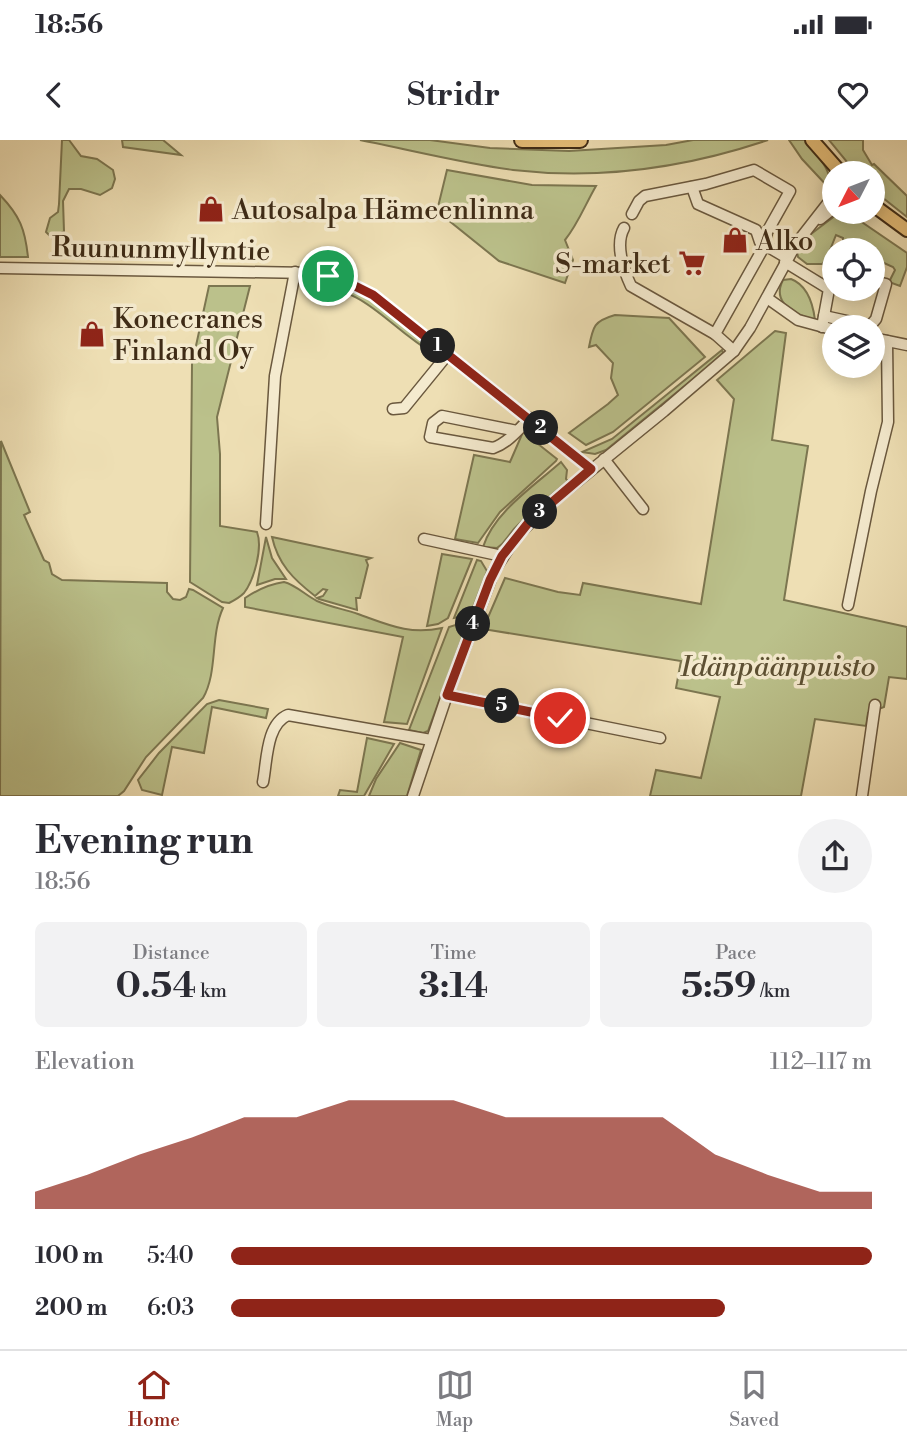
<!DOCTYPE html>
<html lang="en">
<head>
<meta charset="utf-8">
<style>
	body { margin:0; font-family:"Libre Bodoni",serif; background:#f2f2f3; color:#2b2b33; height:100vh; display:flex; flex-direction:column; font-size:26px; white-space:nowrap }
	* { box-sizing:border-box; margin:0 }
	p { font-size:23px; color:#7c7c81 }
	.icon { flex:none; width:38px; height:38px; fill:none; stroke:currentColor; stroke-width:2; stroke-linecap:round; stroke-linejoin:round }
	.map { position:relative; height:656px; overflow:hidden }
	.details { display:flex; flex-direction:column; background:#fff; flex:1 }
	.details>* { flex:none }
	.needle { width:46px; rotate:228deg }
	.buttons { position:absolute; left:822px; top:21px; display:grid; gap:14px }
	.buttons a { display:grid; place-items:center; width:63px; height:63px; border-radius:50%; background:#fff; box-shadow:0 4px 18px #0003; font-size:35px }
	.pin { position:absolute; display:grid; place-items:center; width:60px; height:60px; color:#fff; margin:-30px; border:4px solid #fff; border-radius:50%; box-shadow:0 2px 7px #0007 }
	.km { position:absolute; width:35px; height:35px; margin:-18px; border-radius:50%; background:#222; color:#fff; font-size:19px; line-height:35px; text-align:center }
	.round { display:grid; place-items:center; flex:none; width:74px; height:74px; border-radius:37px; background:#f2f2f3 }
	.head { display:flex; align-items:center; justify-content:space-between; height:119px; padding:0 35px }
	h1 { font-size:38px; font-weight:700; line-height:52px }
	.metrics { display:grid; grid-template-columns:repeat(3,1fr); gap:10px; height:119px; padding:7px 35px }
	.metrics div { display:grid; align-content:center; border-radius:10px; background:#f2f2f3; text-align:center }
	.metrics b { font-size:35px; font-weight:700 }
	.metrics small { font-size:19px; font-weight:400 }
	.metrics p { font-size:19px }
	.chart { height:196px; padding:14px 35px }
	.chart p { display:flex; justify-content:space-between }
	.chart svg { width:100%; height:126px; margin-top:7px; fill:#8f2418; opacity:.7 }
	ul { padding:0 35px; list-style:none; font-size:23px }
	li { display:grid; grid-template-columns:112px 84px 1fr; align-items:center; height:52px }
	li i { height:18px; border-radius:9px; background:#8f2418 }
	.status { display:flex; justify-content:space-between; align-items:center; height:49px; padding:0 35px; background:#fff; direction:ltr }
	.status svg { height:19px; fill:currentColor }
	header { display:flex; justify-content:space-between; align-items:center; height:91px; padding:0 35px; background:#fff; font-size:32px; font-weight:700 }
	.menu { display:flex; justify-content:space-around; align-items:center; height:98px; border-top:2px solid #e1e1e2; background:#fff; font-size:19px; color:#7c7c81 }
	.menu a { display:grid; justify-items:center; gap:4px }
	.menu .on { color:#8f2418 }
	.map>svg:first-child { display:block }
	.green { fill:#bbc18b; stroke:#7c7650; stroke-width:2 }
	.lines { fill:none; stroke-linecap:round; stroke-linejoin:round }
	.minor-casing { stroke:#6a583e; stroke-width:13 }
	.major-casing { stroke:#3e2b16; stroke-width:16 }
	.highway-casing { stroke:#3e2b16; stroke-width:18 }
	.minor { stroke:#f4eace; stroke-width:10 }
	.major { stroke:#e7c07a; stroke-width:12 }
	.highway { stroke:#e7c07a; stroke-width:14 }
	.route-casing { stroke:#fff; stroke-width:14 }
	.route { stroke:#8f2418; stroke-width:9 }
	.labels { text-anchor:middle; stroke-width:7; stroke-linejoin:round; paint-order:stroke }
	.poi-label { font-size:28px; fill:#3e2b16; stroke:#f4eace; text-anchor:start }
	.street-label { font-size:28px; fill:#3e2b16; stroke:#f4eace }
	.park-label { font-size:28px; font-style:italic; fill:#5d5033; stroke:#f4eace }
</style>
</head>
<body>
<div class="status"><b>18:56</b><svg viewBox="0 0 49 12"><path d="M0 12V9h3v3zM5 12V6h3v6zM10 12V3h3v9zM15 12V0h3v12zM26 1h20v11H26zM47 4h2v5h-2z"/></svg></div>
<header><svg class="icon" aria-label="back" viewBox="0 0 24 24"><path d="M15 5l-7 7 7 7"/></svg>Stridr<svg class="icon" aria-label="heart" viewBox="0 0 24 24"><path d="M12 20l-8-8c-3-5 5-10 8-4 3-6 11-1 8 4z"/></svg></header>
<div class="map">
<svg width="907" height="656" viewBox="0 0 907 656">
	<rect width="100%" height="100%" fill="#eedfb4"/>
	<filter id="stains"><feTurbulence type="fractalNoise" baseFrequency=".00286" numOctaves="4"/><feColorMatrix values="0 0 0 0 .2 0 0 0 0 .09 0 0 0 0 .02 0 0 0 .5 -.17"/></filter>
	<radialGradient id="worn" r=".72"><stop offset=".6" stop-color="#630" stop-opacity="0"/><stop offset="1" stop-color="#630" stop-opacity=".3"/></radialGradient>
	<!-- green -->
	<g class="green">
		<polygon points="62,0 69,0 81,16 97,19 113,30 115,39 112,48 100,55 81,49 69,49 63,61 64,91 52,98 46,92 50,78 58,72 59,64"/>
		<polygon points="122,0 163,0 181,15 123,7"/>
		<path d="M360,0H430L490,8L569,11L666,5L693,0H768C685,28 600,40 513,30C462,23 411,10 360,0Z"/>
		<path d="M789,0H805C815,14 834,30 829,48L802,19Z"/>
		<polygon points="829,0 863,0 863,10 872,25 874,24 907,56 907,77 873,50 873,33 856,33"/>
		<path d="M447,30L532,45L596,46C585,65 578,84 565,100L573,120L565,143L499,121L437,71Z"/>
		<path d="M0,55C20,76 25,89 28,117H0Z"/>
		<polygon points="840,72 847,72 907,113 907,127 900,146 889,142 895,130 893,127 873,118 873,110 850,110 843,104 843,98 836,95 826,120 822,124 807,124 798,117 797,112 811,94"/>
		<path d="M311,139C361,142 398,181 435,211L436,215C384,185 372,150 304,142Z"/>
		<path d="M791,139C807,145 813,164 815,180C795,175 771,163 783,140Z"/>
		<path d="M209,146H250L217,277L220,314V386L257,392C263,408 254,440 244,453C240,457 233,461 229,463L222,462L190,442L192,224Z"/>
		<path d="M615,175L669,178L705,217L613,292L586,305L569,293L608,264L618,255L611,238L613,223L596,205L589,207C593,186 594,181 615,175Z"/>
		<polygon points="775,191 786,193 772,300 808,306 784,460 907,487 907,539 889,537 884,567 868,573 866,586 815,579 801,656 650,656 656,630 701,638 720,557 676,548 681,521 483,489 505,438 558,452 580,455 583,443 701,464 734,259 717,240"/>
		<polygon points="722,210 723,213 709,226 606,310 595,314 582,312 612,299"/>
		<polygon points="523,292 557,319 556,321 500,372 478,403 455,399 474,315 510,322"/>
		<path d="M1,301L30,372L24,375L44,420L49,423L52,434L62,440L167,443V452L173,459L180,460L186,457L189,449L193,450L223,468C210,496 218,532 203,558L146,617L124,651L118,656H0Z"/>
		<path d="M561,322L567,330L566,339L568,341L545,360L542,358L532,366L534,369L514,389L502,404L497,408L483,407C494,372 534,346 561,322Z"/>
		<polygon points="266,397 272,418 286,439 275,439 257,445"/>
		<path d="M272,397L371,418L366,420L368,425L360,458H356L357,470L319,459L317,458L323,456L327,450L323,449L315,456C293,439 278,424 272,397Z"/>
		<polygon points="442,414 472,419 448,478 438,484 427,486"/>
		<polygon points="477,420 481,421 487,431 470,475 454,478"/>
		<path d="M284,442C296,445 305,455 317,461C330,467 344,469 358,474C389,485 409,495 442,488L407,584L384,582L403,497L245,467V458C257,450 270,444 284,442Z"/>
		<polygon points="468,481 428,591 423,593 409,590 449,487"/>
		<polygon points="219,560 268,569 266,578 212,567 204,613 172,607 162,655 142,650 138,640 159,613 207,564"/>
		<polygon points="367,598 394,604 364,656 338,656 340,650 357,652"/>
		<polygon points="400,603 421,610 407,656 369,656 376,639"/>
	</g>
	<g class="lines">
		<!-- minor casing -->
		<g class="minor-casing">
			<g id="minor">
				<polyline points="692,47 698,64 756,90 760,102 787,118"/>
				<polyline points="632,74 639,61 645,56 706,44 754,30 790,51 767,92 765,105 715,194 734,211"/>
				<polyline points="820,79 835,67"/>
				<path d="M624,88C615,104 623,129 631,146L715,194"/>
				<polyline points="785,122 829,149 822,187"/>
				<polyline points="0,128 310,133 345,141 373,155 591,329"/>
				<polyline points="829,149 835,132"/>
				<polyline points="767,158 798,180 835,190"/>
				<polyline points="824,176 870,186"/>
				<polyline points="869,187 876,179 886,144 873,141"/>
				<polyline points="873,198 907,205"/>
				<polyline points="393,269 404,268 448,214"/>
				<path d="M517,291L442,276L433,283L430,297L493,308C508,303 519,289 530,278"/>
				<polyline points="604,319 643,369"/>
				<polyline points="266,384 275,236 295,132"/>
				<polyline points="424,399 502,416"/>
				<polyline points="848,465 871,351 888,282 887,201"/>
				<polyline points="447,555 660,598"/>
				<path d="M263,642C267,622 266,584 288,575L431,600"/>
				<polyline points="413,656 447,555 494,431 516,397 547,366 664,271 734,211 750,188 796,104 835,54"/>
				<polyline points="862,656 875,565"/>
			</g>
		</g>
		<!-- major casing -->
		<g class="major-casing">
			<g id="major">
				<polyline points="812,0 841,33"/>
				<polyline points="873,65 907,90"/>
			</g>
		</g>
		<!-- highway casing -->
		<g class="highway-casing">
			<polyline id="highway" points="522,0 580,0"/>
		</g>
		<!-- minor -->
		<use href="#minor" class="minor"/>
		<!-- major -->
		<use href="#major" class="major"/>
		<!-- highway -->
		<use href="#highway" class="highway"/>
	</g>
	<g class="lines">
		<!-- route casing -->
		<g class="route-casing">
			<polyline id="route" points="328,136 345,141 373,155 591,329 529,382 502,416 490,440 447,555 560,578"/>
		</g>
		<!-- route -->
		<use href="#route" class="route"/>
	</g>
	<!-- icons -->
	<defs>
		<g id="shop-bare" transform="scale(2.1)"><path d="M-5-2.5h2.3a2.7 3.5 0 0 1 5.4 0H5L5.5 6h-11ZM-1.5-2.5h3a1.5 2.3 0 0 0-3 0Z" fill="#8f2418" stroke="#f4eace" stroke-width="2.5" paint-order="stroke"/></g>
		<g id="supermarket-bare" transform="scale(2.1)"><path d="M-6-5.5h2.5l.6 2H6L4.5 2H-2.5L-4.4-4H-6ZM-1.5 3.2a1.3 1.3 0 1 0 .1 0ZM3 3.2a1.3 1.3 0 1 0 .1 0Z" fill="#8f2418" stroke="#f4eace" stroke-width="2.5" paint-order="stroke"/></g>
	</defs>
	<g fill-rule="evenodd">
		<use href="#shop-bare" x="211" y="69"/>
		<use href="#shop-bare" x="735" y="100"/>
		<use href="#supermarket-bare" x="692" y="123"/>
		<use href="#shop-bare" x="92" y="194"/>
	</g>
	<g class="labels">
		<!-- poi labels -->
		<g class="poi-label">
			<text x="232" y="79">Autosalpa Hämeenlinna</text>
			<text x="756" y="110">Alko</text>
			<text x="671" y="133" text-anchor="end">S-market</text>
			<text x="113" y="188">Konecranes<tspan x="113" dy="32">Finland Oy</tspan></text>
		</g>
		<!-- street labels -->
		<g class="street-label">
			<text transform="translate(161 108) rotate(1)" y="10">Ruununmyllyntie</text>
		</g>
		<!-- park labels -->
		<g class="park-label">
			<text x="778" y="536">Idänpäänpuisto</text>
		</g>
	</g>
	<rect width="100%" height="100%" filter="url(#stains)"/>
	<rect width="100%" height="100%" fill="url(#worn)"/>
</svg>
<div class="buttons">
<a><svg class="needle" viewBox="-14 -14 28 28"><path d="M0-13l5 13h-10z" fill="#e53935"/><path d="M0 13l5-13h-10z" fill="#7c7c81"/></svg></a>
<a><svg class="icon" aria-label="locate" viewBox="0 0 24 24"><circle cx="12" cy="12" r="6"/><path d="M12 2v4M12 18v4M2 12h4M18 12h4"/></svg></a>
<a><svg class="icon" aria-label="layers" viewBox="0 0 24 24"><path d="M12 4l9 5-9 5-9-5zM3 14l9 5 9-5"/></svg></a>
</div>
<div class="pin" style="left:328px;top:136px;background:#1e9e55"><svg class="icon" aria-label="arrive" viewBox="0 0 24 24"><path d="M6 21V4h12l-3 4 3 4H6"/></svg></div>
<div class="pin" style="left:560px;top:578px;background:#d93025"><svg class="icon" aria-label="check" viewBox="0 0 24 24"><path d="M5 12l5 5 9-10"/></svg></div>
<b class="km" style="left:438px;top:206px">1</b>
<b class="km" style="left:541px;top:288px">2</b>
<b class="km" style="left:540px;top:372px">3</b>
<b class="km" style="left:473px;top:484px">4</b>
<b class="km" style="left:502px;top:566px">5</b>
</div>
<section class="details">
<div class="head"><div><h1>Evening run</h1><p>18:56</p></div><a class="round"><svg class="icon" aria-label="share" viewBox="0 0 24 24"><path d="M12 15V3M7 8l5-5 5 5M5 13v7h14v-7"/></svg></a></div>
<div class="metrics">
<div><p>Distance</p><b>0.54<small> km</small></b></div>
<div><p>Time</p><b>3:14</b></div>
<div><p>Pace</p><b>5:59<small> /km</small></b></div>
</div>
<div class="chart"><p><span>Elevation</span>112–117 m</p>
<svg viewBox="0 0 160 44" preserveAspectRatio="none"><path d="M0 44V38L10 32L20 25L30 19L40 12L50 12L60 6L70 6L80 6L90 12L100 12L110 12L120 12L130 25L140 32L150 38L160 38V44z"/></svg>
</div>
<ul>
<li><b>100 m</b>5:40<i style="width:100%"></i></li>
<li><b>200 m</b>6:03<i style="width:77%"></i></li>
</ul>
</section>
<nav class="menu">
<a class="on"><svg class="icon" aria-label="home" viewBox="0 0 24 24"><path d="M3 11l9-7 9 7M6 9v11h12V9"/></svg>Home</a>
<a><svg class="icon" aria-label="map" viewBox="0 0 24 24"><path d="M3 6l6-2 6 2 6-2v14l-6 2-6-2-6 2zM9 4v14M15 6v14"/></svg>Map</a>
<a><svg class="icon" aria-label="saved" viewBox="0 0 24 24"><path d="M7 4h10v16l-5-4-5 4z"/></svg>Saved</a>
</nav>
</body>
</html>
